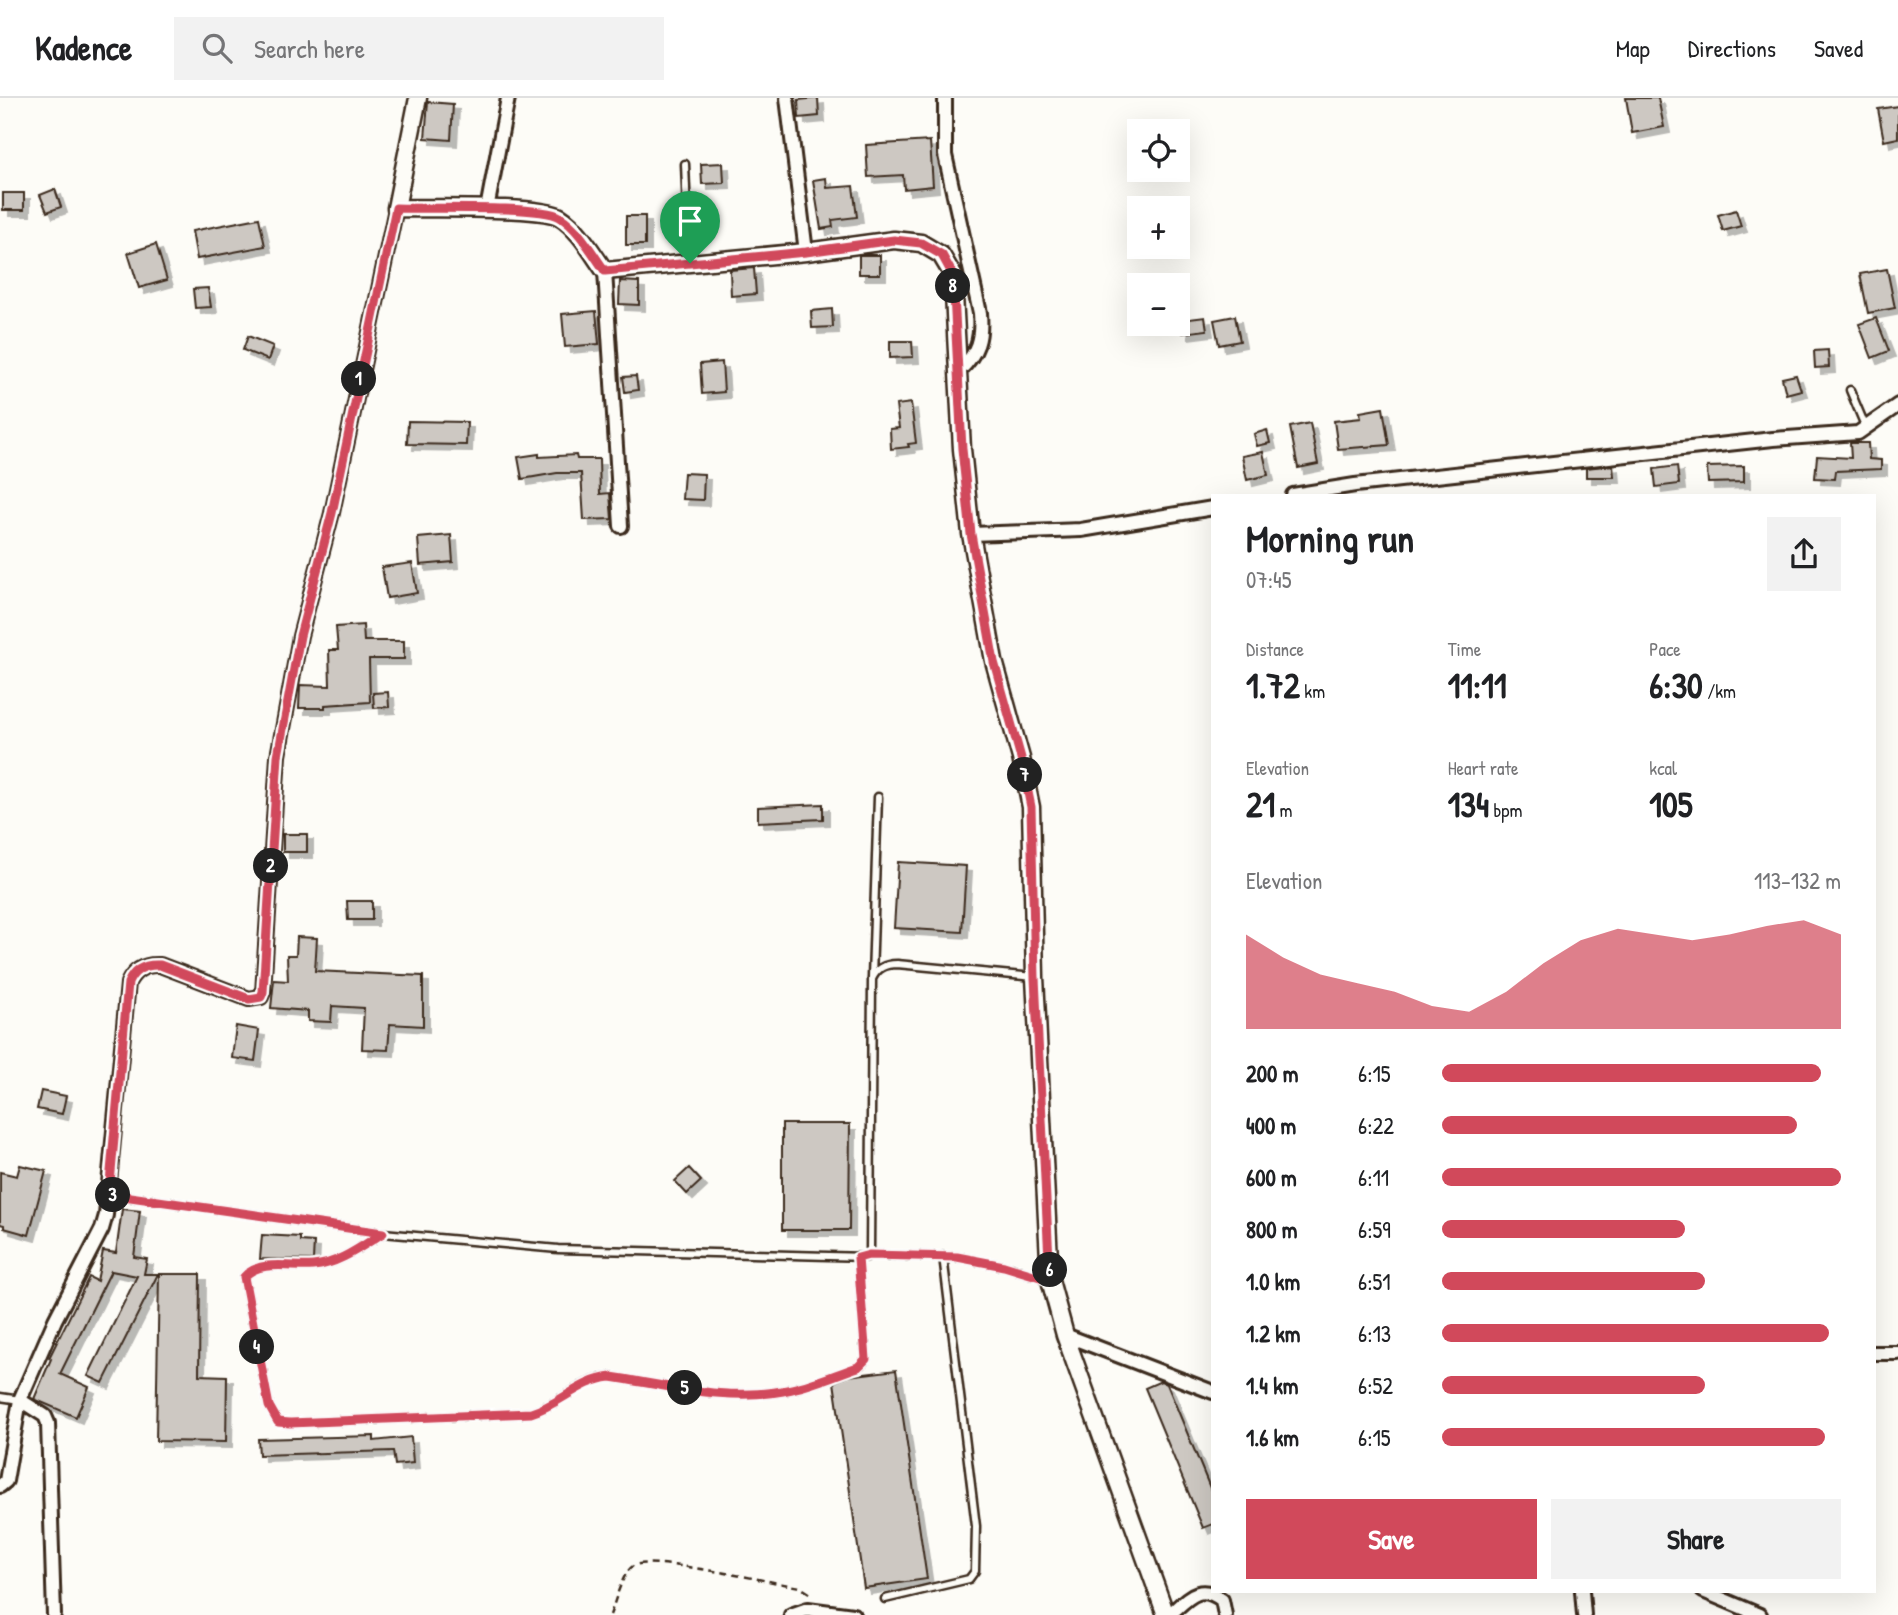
<!DOCTYPE html>
<html lang="en">
<head>
<meta charset="utf-8">
<style>
	body { margin:0; font-family:"Patrick Hand",sans-serif; background:#f2f2f2; color:#202124; height:100vh; display:flex; flex-direction:column; font-size:26px; white-space:nowrap }
	* { box-sizing:border-box; margin:0 }
	p { font-size:23px; color:#757577 }
	.icon { flex:none; width:38px; height:38px; fill:none; stroke:currentColor; stroke-width:2; stroke-linecap:round; stroke-linejoin:round }
	.map { position:relative; flex:1; overflow:hidden }
	.drawer { position:absolute; left:1211px; top:396px; width:665px; height:1099px; display:flex; flex-direction:column; background:#fff; border-radius:0px; box-shadow:0 7px 28px #0002 }
	.drawer>* { flex:none }
	.fabs { position:absolute; left:1127px; top:21px; display:grid; gap:14px }
	.fabs a { display:grid; place-items:center; width:63px; height:63px; border-radius:0px; background:#fff; box-shadow:0 7px 28px #0002; font-size:35px }
	.pin { position:absolute; display:grid; place-items:center; width:60px; height:60px; color:#fff; margin:-72px -30px; border-radius:50% 50% 50% 0; rotate:-45deg; box-shadow:0 0 7px #0007 }
	.pin .icon { rotate:45deg }
	.km { position:absolute; width:35px; height:35px; margin:-18px; border-radius:50%; background:#222; color:#fff; font-size:19px; line-height:35px; text-align:center }
	.round { display:grid; place-items:center; flex:none; width:74px; height:74px; border-radius:0px; background:#f2f2f2 }
	.headline { display:flex; align-items:center; justify-content:space-between; height:119px; padding:0 35px }
	h1 { font-size:38px; font-weight:800; line-height:52px }
	.metrics { display:grid; grid-template-columns:repeat(3,1fr); gap:10px; height:119px; padding:7px 35px }
	.metrics div { display:grid; align-content:center }
	.metrics b { font-size:35px; font-weight:800 }
	.metrics small { font-size:19px; font-weight:400 }
	.metrics p { font-size:19px }
	.chart { height:196px; padding:14px 35px }
	.chart p { display:flex; justify-content:space-between }
	.chart svg { width:100%; height:126px; margin-top:7px; fill:#d1495b; opacity:.7 }
	.action { display:flex; gap:14px; margin-top:auto; padding:14px 35px }
	.action a { flex:1; height:80px; border-radius:0px; background:#d1495b; color:#fff; font-size:28px; font-weight:800; line-height:80px; text-align:center }
	.action a+a { background:#f2f2f2; color:#202124 }
	ul { padding:0 35px; list-style:none; font-size:23px }
	li { display:grid; grid-template-columns:112px 84px 1fr; align-items:center; height:52px }
	li i { height:18px; border-radius:9px; background:#d1495b }
	header { display:flex; align-items:center; gap:42px; box-sizing:border-box; height:98px; padding:0 35px; background:#fff; border-bottom:2px solid #e0e0e0 }
	header strong { font-size:33px }
	nav { display:flex; gap:38px; margin-inline-start:auto; font-size:24px }
	.search { width:490px; height:63px; background:#f2f2f2; display:flex; align-items:center; gap:18px; box-sizing:border-box; padding:0 24px; border-radius:0px; color:#757577; font-size:26px }
	.map>svg:first-child { display:block }
	.building { fill:#cdc8c2; stroke:#3b2a1e; stroke-width:2; filter:url(#shadow) }
	.lines { fill:none; stroke-linecap:round; stroke-linejoin:round }
	.service-casing { stroke:#3b2a1e; stroke-width:11 }
	.minor-casing { stroke:#3b2a1e; stroke-width:18 }
	.tertiary-casing { stroke:#3b2a1e; stroke-width:21 }
	.path { stroke:#3b2a1e; stroke-width:2.5; stroke-dasharray:7 5; stroke-linecap:butt }
	.service { stroke:#fdfcf7; stroke-width:6 }
	.minor { stroke:#fdfcf7; stroke-width:12 }
	.tertiary { stroke:#fdfcf7; stroke-width:16 }
	.route-casing { stroke:#fff; stroke-width:14 }
	.route { stroke:#d1495b; stroke-width:9 }
</style>
</head>
<body>
<header>
<strong>Kadence</strong>
<div class="search"><svg class="icon" aria-label="search" viewBox="0 0 24 24"><circle cx="10" cy="10" r="6"/><path d="M15 15l6 6"/></svg>Search here</div>
<nav><a>Map</a><a>Directions</a><a>Saved</a></nav>
</header>
<div class="map">
<svg width="1898" height="1517" viewBox="0 0 1898 1517">
	<defs>
		<filter id="shadow"><feDropShadow dx="6" dy="6" stdDeviation="0" flood-color="#0004"/></filter>
	</defs>
	<rect width="100%" height="100%" fill="#fdfcf7"/>
	<filter id="ink" filterUnits="userSpaceOnUse"><feTurbulence type="fractalNoise" baseFrequency=".0143" numOctaves="2"/><feDisplacementMap in="SourceGraphic" scale="14" xChannelSelector="R" yChannelSelector="G"/><feConvolveMatrix kernelMatrix="1 2 1 2 8 2 1 2 1" color-interpolation-filters="sRGB"/></filter>
	<g filter="url(#ink)">
		<!-- building -->
		<g class="building">
			<polygon points="818,0 819,18 799,20 798,2"/>
			<polygon points="1626,0 1658,0 1664,29 1632,35"/>
			<polygon points="428,4 453,6 451,42 425,40"/>
			<polygon points="1898,8 1898,40 1884,43 1878,11"/>
			<polygon points="930,43 933,88 904,91 903,77 868,79 866,47"/>
			<polygon points="723,65 724,85 702,86 701,66"/>
			<polygon points="826,80 827,90 853,88 857,119 832,122 833,129 821,131 813,82"/>
			<polygon points="55,91 61,109 47,114 40,97"/>
			<rect x="3" y="95" width="21" height="17"/>
			<polygon points="1736,112 1741,128 1723,133 1718,117"/>
			<rect x="626" y="118" width="19" height="29"/>
			<polygon points="259,120 265,148 197,161 192,133"/>
			<polygon points="156,146 167,182 139,190 128,155"/>
			<rect x="859" y="157" width="21" height="19"/>
			<polygon points="754,170 756,196 731,198 730,172"/>
			<polygon points="1887,171 1895,210 1868,215 1860,176"/>
			<polygon points="620,183 639,184 639,207 619,206"/>
			<polygon points="208,190 211,209 195,210 193,191"/>
			<polygon points="832,211 833,229 812,230 811,213"/>
			<polygon points="596,213 599,246 565,249 562,216"/>
			<polygon points="1235,218 1240,243 1219,247 1214,222"/>
			<polygon points="1205,219 1207,232 1183,235 1181,222"/>
			<polygon points="1876,220 1889,253 1872,260 1859,226"/>
			<polygon points="248,238 273,248 268,262 243,252"/>
			<polygon points="890,243 912,243 913,259 890,260"/>
			<polygon points="1828,252 1829,269 1815,270 1814,253"/>
			<polygon points="722,264 724,294 702,296 700,266"/>
			<polygon points="1796,277 1801,292 1786,296 1782,280"/>
			<polygon points="636,278 638,292 625,294 623,279"/>
			<polygon points="911,305 916,345 908,346 909,349 891,351 890,331 899,330 896,307"/>
			<polygon points="1383,310 1389,347 1338,351 1334,323 1361,320 1360,314"/>
			<polygon points="408,323 467,324 466,347 407,346"/>
			<polygon points="1310,325 1318,366 1298,370 1290,329"/>
			<polygon points="1267,332 1270,345 1257,348 1254,336"/>
			<polygon points="1850,345 1868,345 1869,361 1881,362 1881,371 1835,373 1834,381 1815,380 1817,358 1851,360"/>
			<polygon points="1263,354 1268,377 1247,382 1242,358"/>
			<polygon points="539,356 539,359 576,357 577,361 599,361 600,396 610,395 612,421 584,422 581,375 557,375 522,381 518,359"/>
			<polygon points="1613,367 1614,379 1586,379 1586,370"/>
			<polygon points="1677,368 1679,386 1656,389 1654,371"/>
			<polygon points="1744,368 1744,384 1708,385 1707,369"/>
			<polygon points="684,375 704,376 703,402 682,401"/>
			<polygon points="451,437 453,464 420,467 418,440"/>
			<polygon points="412,465 417,495 387,500 382,469"/>
			<polygon points="363,527 364,543 404,543 404,561 369,561 370,604 325,607 325,610 299,610 300,587 330,588 329,552 338,552 336,529"/>
			<polygon points="388,594 389,609 374,610 373,595"/>
			<polygon points="823,706 823,721 758,724 758,709"/>
			<rect x="283" y="736" width="24" height="18"/>
			<polygon points="898,764 966,768 962,834 894,830"/>
			<polygon points="347,803 372,803 372,822 348,822"/>
			<polygon points="297,839 317,840 315,873 423,878 423,928 390,926 388,952 362,951 364,910 332,908 331,924 308,923 308,913 271,910 274,882 288,883 287,857 296,857"/>
			<polygon points="236,928 259,932 255,963 232,960"/>
			<polygon points="41,993 66,998 62,1016 37,1011"/>
			<polygon points="782,1026 850,1026 849,1132 782,1132"/>
			<polygon points="20,1067 46,1073 29,1137 4,1130 4,1127 0,1126 0,1074 17,1078"/>
			<polygon points="689,1070 701,1083 687,1096 675,1083"/>
			<polygon points="122,1111 140,1113 134,1159 147,1161 144,1176 158,1176 103,1285 88,1278 137,1178 111,1173 60,1276 89,1289 76,1319 34,1301 51,1261 49,1260 89,1179 97,1183 103,1153 116,1155"/>
			<polygon points="262,1137 300,1139 300,1143 314,1144 313,1162 260,1161"/>
			<polygon points="159,1176 200,1176 199,1277 227,1278 226,1344 156,1343"/>
			<polygon points="896,1272 927,1481 864,1490 834,1284 848,1278"/>
			<polygon points="1161,1283 1167,1286 1213,1397 1213,1426 1203,1430 1145,1290"/>
			<polygon points="374,1338 374,1343 411,1339 413,1365 395,1367 393,1353 259,1357 258,1341"/>
		</g>
		<g class="lines">
			<!-- service casing -->
			<g class="service-casing">
				<g id="service">
					<polyline points="685,66 689,163"/>
					<polyline points="1850,292 1866,330"/>
					<polyline points="872,879 878,699"/>
					<path d="M109,1096L383,1135L558,1151L866,1159L870,1155L872,881C877,870 885,866 897,866L1034,879"/>
					<path d="M383,1135C362,1148 339,1166 313,1168C291,1170 260,1161 244,1179L269,1308L278,1324L290,1325L531,1315C561,1306 580,1281 611,1279C670,1288 733,1305 792,1291C815,1286 837,1276 858,1269L866,1261L858,1160"/>
					<polyline points="869,1157 957,1159 1004,1168 1050,1182"/>
					<polyline points="0,1299 20,1302"/>
					<polyline points="885,1501 969,1481 975,1473 976,1428 943,1158"/>
				</g>
			</g>
			<!-- minor casing -->
			<g class="minor-casing">
				<g id="minor">
					<polyline points="787,0 806,154"/>
					<path d="M945,0V57L980,215C982,240 978,255 959,273"/>
					<polyline points="487,111 508,0"/>
					<polyline points="605,173 621,428"/>
					<polyline points="1293,397 1355,387 1508,370 1773,341 1858,335 1898,307"/>
					<polyline points="971,436 1081,432 1213,410"/>
					<polyline points="1065,1237 1213,1294"/>
					<polyline points="1874,1255 1898,1255"/>
					<polyline points="0,1388 6,1383 20,1302"/>
					<polyline points="1582,1493 1584,1517"/>
					<polyline points="1703,1493 1760,1517"/>
					<path d="M54,1517L48,1325L45,1318L20,1302L55,1222L102,1131L106,1117L128,885C134,872 145,866 160,867L249,901L261,899L263,894L278,658L300,538L332,415L396,110"/>
					<polyline points="791,1517 808,1511 853,1517"/>
					<path d="M1169,1517C1188,1501 1198,1484 1222,1502L1225,1517"/>
				</g>
			</g>
			<!-- tertiary casing -->
			<g class="tertiary-casing">
				<path id="tertiary" d="M418,0L396,110C424,111 541,107 560,119C579,131 592,155 605,173L806,154L894,142L921,145L941,157L953,177L962,351L971,436L994,563L1021,660L1031,709L1035,879L1050,1182L1065,1237L1166,1517"/>
			</g>
			<!-- path -->
			<path class="path" d="M610,1517C615,1505 622,1475 633,1468C648,1457 775,1485 800,1489L811,1496"/>
			<!-- service -->
			<use href="#service" class="service"/>
			<!-- minor -->
			<use href="#minor" class="minor"/>
			<!-- tertiary -->
			<use href="#tertiary" class="tertiary"/>
		</g>
	</g>
	<g class="lines" filter="url(#ink)">
		<!-- route casing -->
		<g class="route-casing">
			<path id="route" d="M396,110C424,111 541,107 560,119C579,131 592,155 605,173L806,154L894,142L921,145L942,157L953,177L962,351L971,436L994,564L1021,660L1031,709L1035,880L1050,1182L1004,1168L957,1159L869,1157L858,1160L866,1261L858,1269C837,1276 815,1286 792,1291C733,1305 670,1288 611,1279C580,1282 561,1306 531,1315L290,1325L278,1324L269,1308L244,1179C260,1161 291,1170 313,1168C339,1166 362,1148 383,1135L109,1096L128,885C134,871 145,866 160,867L249,901L261,899L263,894L278,658L300,538L332,415Z"/>
		</g>
		<!-- route -->
		<use href="#route" class="route"/>
	</g>
</svg>
<div class="fabs">
<a><svg class="icon" aria-label="locate" viewBox="0 0 24 24"><circle cx="12" cy="12" r="6"/><path d="M12 2v4M12 18v4M2 12h4M18 12h4"/></svg></a>
<a>+</a>
<a>−</a>
</div>
<div class="pin" style="left:690px;top:165px;background:#1e9e55"><svg class="icon" aria-label="arrive" viewBox="0 0 24 24"><path d="M6 21V4h12l-3 4 3 4H6"/></svg></div>
<b class="km" style="left:359px;top:281px">1</b>
<b class="km" style="left:271px;top:768px">2</b>
<b class="km" style="left:113px;top:1097px">3</b>
<b class="km" style="left:257px;top:1249px">4</b>
<b class="km" style="left:685px;top:1290px">5</b>
<b class="km" style="left:1050px;top:1172px">6</b>
<b class="km" style="left:1025px;top:677px">7</b>
<b class="km" style="left:953px;top:188px">8</b>
<section class="drawer">
<div class="headline"><div><h1>Morning run</h1><p>07:45</p></div><a class="round"><svg class="icon" aria-label="share" viewBox="0 0 24 24"><path d="M12 15V3M7 8l5-5 5 5M5 13v7h14v-7"/></svg></a></div>
<div class="metrics">
<div><p>Distance</p><b>1.72<small> km</small></b></div>
<div><p>Time</p><b>11:11</b></div>
<div><p>Pace</p><b>6:30<small> /km</small></b></div>
</div>
<div class="metrics">
<div><p>Elevation</p><b>21<small> m</small></b></div>
<div><p>Heart rate</p><b>134<small> bpm</small></b></div>
<div><p>kcal</p><b>105</b></div>
</div>
<div class="chart"><p><span>Elevation</span>113–132 m</p>
<svg viewBox="0 0 160 44" preserveAspectRatio="none"><path d="M0 44V11L10 19L20 25L30 28L40 31L50 36L60 38L70 31L80 21L90 13L100 9L110 11L120 13L130 11L140 8L150 6L160 11V44z"/></svg>
</div>
<ul>
<li><b>200 m</b>6:15<i style="width:95%"></i></li>
<li><b>400 m</b>6:22<i style="width:89%"></i></li>
<li><b>600 m</b>6:11<i style="width:100%"></i></li>
<li><b>800 m</b>6:59<i style="width:61%"></i></li>
<li><b>1.0 km</b>6:51<i style="width:66%"></i></li>
<li><b>1.2 km</b>6:13<i style="width:97%"></i></li>
<li><b>1.4 km</b>6:52<i style="width:66%"></i></li>
<li><b>1.6 km</b>6:15<i style="width:96%"></i></li>
</ul>
<div class="action"><a>Save</a><a>Share</a></div>
</section>
</div>
</body>
</html>
